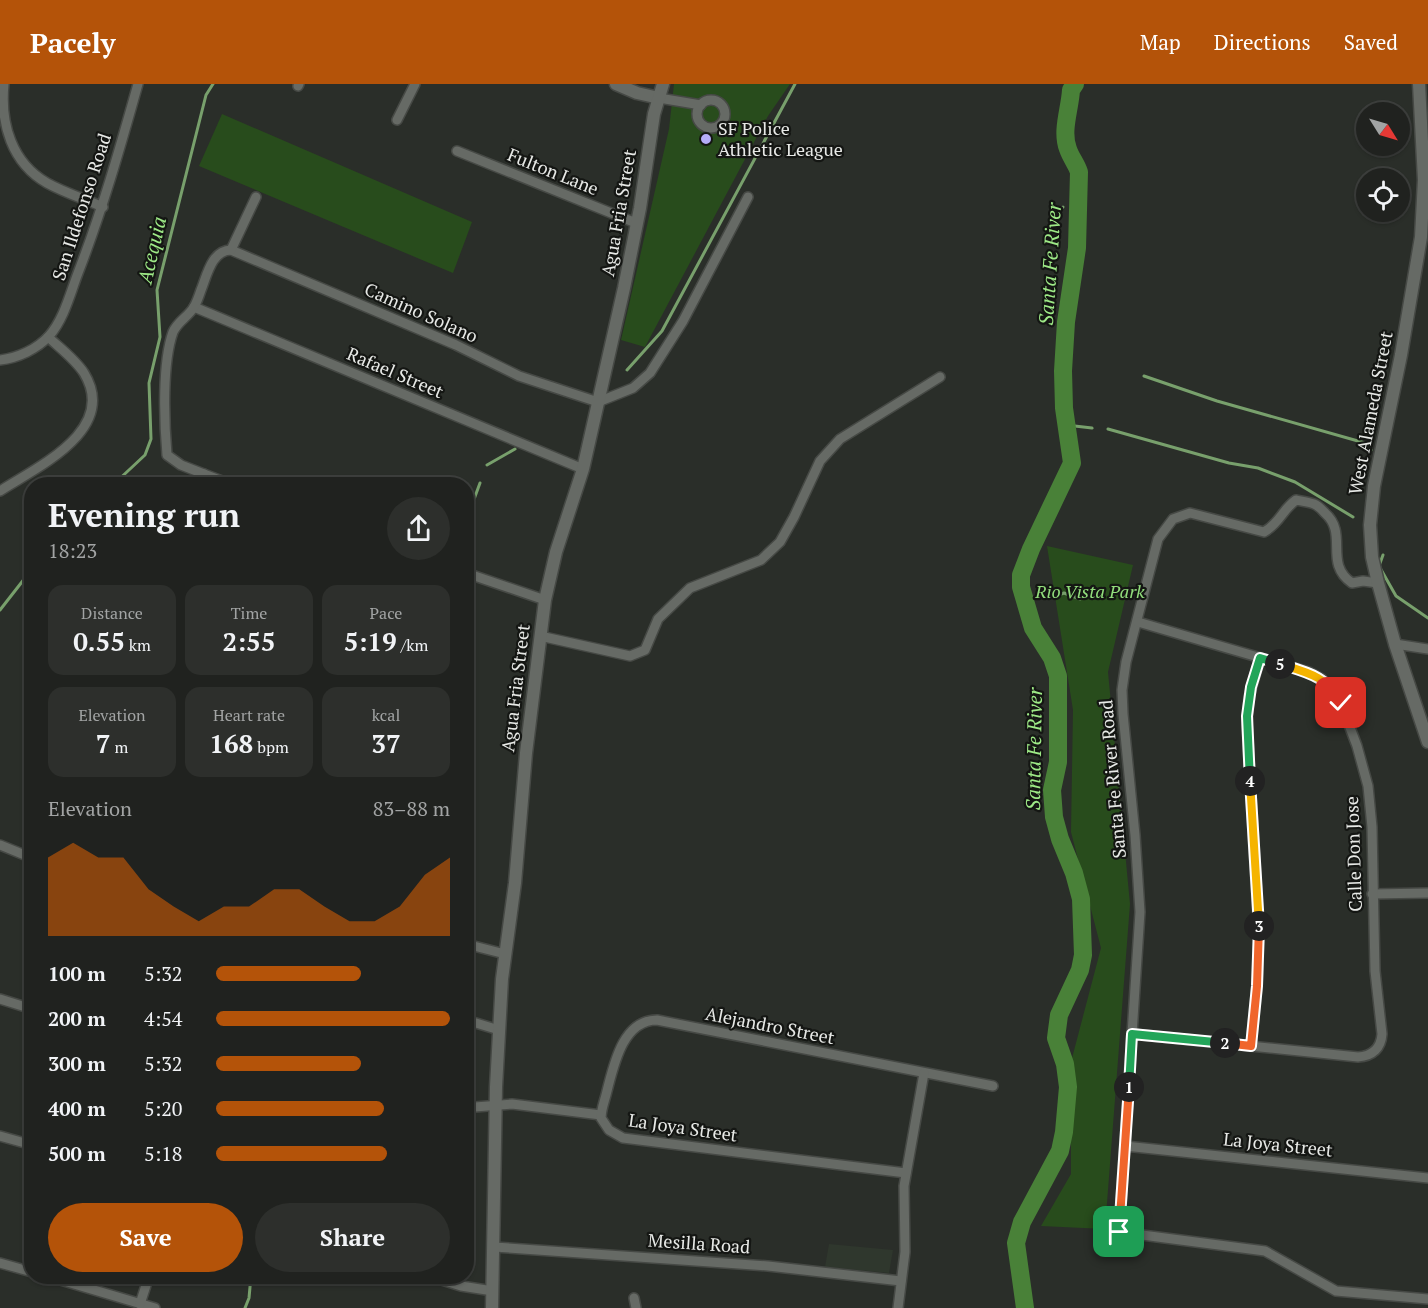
<!DOCTYPE html>
<html lang="en">
<head>
<meta charset="utf-8">
<style>
	body { margin:0; font-family:"PT Serif",serif; background:#2d2f2c; color:#f1f3f6; height:100vh; display:flex; flex-direction:column; font-size:22px; white-space:nowrap }
	* { box-sizing:border-box; margin:0 }
	p { font-size:20px; color:#a2a4a4 }
	.icon { flex:none; width:33px; height:33px; fill:none; stroke:currentColor; stroke-width:2; stroke-linecap:round; stroke-linejoin:round }
	.map { position:relative; flex:1; overflow:hidden }
	.panel { position:absolute; left:24px; top:393px; width:450px; height:807px; display:flex; flex-direction:column; background:#20221f; border-radius:24px; box-shadow:0 2px 4px #0004,0 0 0 2px #3d3f3d }
	.panel>* { flex:none }
	.needle { width:39px; rotate:127deg }
	.fabs { position:absolute; left:1356px; top:18px; display:grid; gap:12px }
	.fabs a { display:grid; place-items:center; width:54px; height:54px; border-radius:50%; background:#20221f; box-shadow:0 2px 4px #0004,0 0 0 2px #3d3f3d; font-size:30px }
	.pin { position:absolute; display:grid; place-items:center; width:51px; height:51px; color:#fff; margin:-26px; border-radius:12px; box-shadow:0 3px 9px #0006 }
	.km { position:absolute; width:30px; height:30px; margin:-15px; border-radius:50%; background:#222; color:#fff; font-size:16px; line-height:30px; text-align:center }
	.round { display:grid; place-items:center; flex:none; width:63px; height:63px; border-radius:32px; background:#2d2f2c }
	.head { display:flex; align-items:center; justify-content:space-between; height:102px; padding:0 24px }
	h1 { font-size:33px; font-weight:700; line-height:45px }
	.metrics { display:grid; grid-template-columns:repeat(3,1fr); gap:9px; height:102px; padding:6px 24px }
	.metrics div { display:grid; align-content:center; border-radius:15px; background:#2d2f2c; text-align:center }
	.metrics b { font-size:26px; font-weight:700 }
	.metrics small { font-size:16px; font-weight:400 }
	.metrics p { font-size:16px }
	.chart { height:168px; padding:12px 24px }
	.chart p { display:flex; justify-content:space-between }
	.chart svg { width:100%; height:108px; margin-top:6px; fill:#b45309; opacity:.7 }
	.cta { display:flex; gap:12px; margin-top:auto; padding:12px 24px }
	.cta a { flex:1; height:69px; border-radius:36px; background:#b45309; color:#fff; font-size:24px; font-weight:700; line-height:69px; text-align:center }
	.cta a+a { background:#2d2f2c; color:#f1f3f6 }
	ul { padding:0 24px; list-style:none; font-size:20px }
	li { display:grid; grid-template-columns:96px 72px 1fr; align-items:center; height:45px }
	li i { height:15px; border-radius:8px; background:#b45309 }
	header { display:flex; align-items:center; gap:36px; box-sizing:border-box; height:84px; padding:0 30px; background:#b45309; color:#fff }
	header strong { font-size:28px }
	nav { display:flex; gap:33px; margin-inline-start:auto; font-size:21px }
	.map>svg:first-child { display:block }
	.built { fill:#2f372d }
	.green { fill:#284c1c }
	.lines { fill:none; stroke-linecap:round; stroke-linejoin:round }
	.stream { stroke:#78a06c; stroke-width:3 }
	.river { stroke:#498138; stroke-width:18 }
	.minor-casing { stroke:#464945; stroke-width:12 }
	.tertiary-casing { stroke:#464945; stroke-width:15 }
	.minor { stroke:#666a65; stroke-width:9 }
	.tertiary { stroke:#666a65; stroke-width:12 }
	.split-1-casing { stroke:#fff; stroke-width:12 }
	.split-2-casing { stroke:#fff; stroke-width:12 }
	.split-3-casing { stroke:#fff; stroke-width:12 }
	.split-4-casing { stroke:#fff; stroke-width:12 }
	.split-5-casing { stroke:#fff; stroke-width:12 }
	.split-6-casing { stroke:#fff; stroke-width:12 }
	.split-1 { stroke:#f0652b; stroke-width:8 }
	.split-2 { stroke:#22a559; stroke-width:8 }
	.split-3 { stroke:#f0652b; stroke-width:8 }
	.split-4 { stroke:#f5b400; stroke-width:8 }
	.split-5 { stroke:#22a559; stroke-width:8 }
	.split-6 { stroke:#f5b400; stroke-width:8 }
	.poi-dot { fill:#b5acf8; stroke:#141613; stroke-width:2 }
	.labels { text-anchor:middle; stroke-width:4.5; stroke-linejoin:round; paint-order:stroke }
	.poi-label { font-size:18px; fill:#e7e9e6; stroke:#141613; text-anchor:start }
	.street-label { font-size:18px; fill:#e7e9e6; stroke:#141613 }
	.park-label { font-size:18px; font-style:italic; fill:#92de7c; stroke:#141613 }
	.water-label { font-size:20px; font-style:italic; fill:#9eea87; stroke:#141613 }
</style>
</head>
<body>
<header>
<strong>Pacely</strong>
<nav><a>Map</a><a>Directions</a><a>Saved</a></nav>
</header>
<div class="map">
<svg width="1428" height="1224" viewBox="0 0 1428 1224">
	<rect width="100%" height="100%" fill="#2a2e29"/>
	<!-- built -->
	<polygon class="built" points="829,1160 893,1166 889,1189 825,1183"/>
	<!-- green -->
	<g class="green">
		<polygon points="674,0 790,0 768,32 645,263 621,256 669,45"/>
		<polygon points="222,30 472,138 453,189 199,82"/>
		<polygon points="1047,462 1133,481 1108,588 1130,820 1105,1145 1041,1142 1071,1090 1071,978 1101,864 1071,748 1073,626"/>
	</g>
	<g class="lines">
		<!-- stream -->
		<g class="stream">
			<polyline points="1052,126 1057,123 1060,126 1063,123"/>
			<polyline points="627,286 662,247 795,0"/>
			<polyline points="1144,292 1217,317 1365,359 1371,366"/>
			<polyline points="1066,341 1092,344"/>
			<polyline points="1108,345 1229,379 1258,384 1295,398 1353,433"/>
			<polyline points="487,381 515,365"/>
			<polyline points="114,400 145,371 151,355 149,299 160,253 157,206 206,11 213,0"/>
			<polyline points="466,437 480,399"/>
			<polyline points="1383,471 1379,482 1396,512 1428,534"/>
			<polyline points="1053,513 1064,509 1080,515"/>
			<polyline points="0,526 32,485"/>
			<polyline points="245,1224 249,1214 251,1192"/>
		</g>
		<!-- river -->
		<path class="river" d="M1025,1224L1016,1159L1022,1138L1060,1067L1064,1048L1068,1003L1065,980L1056,954L1059,931L1080,886L1083,871L1081,815L1074,789L1060,755L1054,733L1052,706L1058,678V592L1052,574L1033,544L1021,503V491L1031,465L1072,379L1064,324L1063,287L1066,238L1077,164L1079,88C1076,79 1071,74 1068,65C1061,47 1070,25 1071,6L1075,0"/>
		<!-- minor casing -->
		<g class="minor-casing">
			<g id="minor">
				<path d="M4,0C0,40 12,79 47,99C65,109 85,115 103,123"/>
				<polyline points="298,2 299,0"/>
				<polyline points="659,14 701,21"/>
				<circle cx="711" cy="30" r="14"/>
				<polyline points="397,36 415,0"/>
				<polyline points="457,67 636,139"/>
				<polyline points="231,166 456,261 519,292 598,318 633,304 650,289 683,237 748,113"/>
				<polyline points="194,223 583,385"/>
				<path d="M0,276C18,274 37,265 49,252C64,235 70,210 78,189C102,127 120,64 138,0"/>
				<polyline points="204,390 230,400"/>
				<path d="M195,400L204,390L181,381L167,371C164,337 162,279 173,248C178,237 188,233 194,223C197,218 199,212 201,206C207,191 212,166 231,166L256,113"/>
				<path d="M0,407C37,383 119,346 84,289C75,275 60,264 48,253"/>
				<polyline points="466,489 545,516"/>
				<path d="M1378,499L1363,497L1352,499C1323,479 1349,450 1325,429C1322,426 1319,422 1314,420C1309,418 1302,417 1296,416C1282,426 1280,439 1264,448L1190,429L1173,435L1158,455L1126,578L1122,606L1123,630L1135,751L1140,828L1119,1148L1265,1167L1336,1207L1428,1215"/>
				<polyline points="540,552 630,572 645,566 658,535 690,504 761,476 780,458 794,433 820,377 840,355 940,293"/>
				<polyline points="1395,560 1428,565"/>
				<polyline points="0,761 32,774"/>
				<polyline points="1372,810 1428,809"/>
				<polyline points="466,860 505,870"/>
				<polyline points="0,915 32,925"/>
				<polyline points="466,936 499,946"/>
				<path d="M1132,950L1358,973C1373,972 1381,964 1382,950L1375,887L1372,743L1368,702L1357,662L1338,612L1322,595L1309,588L1138,538"/>
				<polyline points="1251,962 1257,902 1259,851 1247,641 1249,613 1260,574"/>
				<polyline points="466,1021 475,1023 512,1020 601,1031"/>
				<polyline points="0,1052 32,1061"/>
				<polyline points="1125,1062 1428,1094"/>
				<path d="M906,1089L623,1054L609,1046L601,1034C601,1025 605,1016 607,1007C614,980 623,936 657,936L993,1002"/>
				<polyline points="494,1163 768,1182 901,1197"/>
				<polyline points="0,1179 32,1188"/>
				<polyline points="47,1192 155,1224"/>
				<polyline points="429,1192 461,1202 493,1207"/>
				<polyline points="634,1214 636,1224"/>
				<polyline points="140,1220 149,1192"/>
				<polyline points="898,1224 905,1168 904,1102 924,989"/>
			</g>
		</g>
		<!-- tertiary casing -->
		<g class="tertiary-casing">
			<g id="tertiary">
				<polyline points="616,0 637,9 659,14"/>
				<polyline points="1419,0 1424,96 1421,153 1401,271 1374,402 1370,441 1372,473 1378,499 1395,560 1428,658"/>
				<polyline points="492,1224 496,1003 502,895 515,799 526,669 545,516 556,468 583,385 624,204 640,124 654,30 663,0"/>
			</g>
		</g>
		<!-- minor -->
		<use href="#minor" class="minor"/>
		<!-- tertiary -->
		<use href="#tertiary" class="tertiary"/>
	</g>
	<g class="lines">
		<!-- split-1 casing -->
		<g class="split-1-casing">
			<polyline id="split-1" points="1119,1148 1129,1003"/>
		</g>
		<!-- split-2 casing -->
		<g class="split-2-casing">
			<polyline id="split-2" points="1129,1003 1132,950 1225,959"/>
		</g>
		<!-- split-3 casing -->
		<g class="split-3-casing">
			<polyline id="split-3" points="1225,959 1251,962 1257,902 1259,842"/>
		</g>
		<!-- split-4 casing -->
		<g class="split-4-casing">
			<polyline id="split-4" points="1250,697 1259,842"/>
		</g>
		<!-- split-5 casing -->
		<g class="split-5-casing">
			<polyline id="split-5" points="1250,697 1247,632 1251,603 1260,574 1280,580"/>
		</g>
		<!-- split-6 casing -->
		<g class="split-6-casing">
			<path id="split-6" d="M1280,580C1306,588 1329,593 1341,619"/>
		</g>
		<!-- split-1 -->
		<use href="#split-1" class="split-1"/>
		<!-- split-2 -->
		<use href="#split-2" class="split-2"/>
		<!-- split-3 -->
		<use href="#split-3" class="split-3"/>
		<!-- split-4 -->
		<use href="#split-4" class="split-4"/>
		<!-- split-5 -->
		<use href="#split-5" class="split-5"/>
		<!-- split-6 -->
		<use href="#split-6" class="split-6"/>
	</g>
	<!-- markers -->
	<circle class="poi-dot" cx="706" cy="55" r="6"/>
	<g class="labels">
		<!-- poi labels -->
		<g class="poi-label">
			<text x="718" y="51">SF Police<tspan x="718" dy="21">Athletic League</tspan></text>
		</g>
		<!-- street labels -->
		<g class="street-label">
			<text transform="translate(553 88) rotate(22)" y="6">Fulton Lane</text>
			<text transform="translate(82 123) rotate(-72)" y="6">San Ildefonso Road</text>
			<text transform="translate(619 129) rotate(-80)" y="6">Agua Fria Street</text>
			<text transform="translate(421 229) rotate(24)" y="6">Camino Solano</text>
			<text transform="translate(395 289) rotate(23)" y="6">Rafael Street</text>
			<text transform="translate(1371 329) rotate(-79)" y="6">West Alameda Street</text>
			<text transform="translate(516 604) rotate(-83)" y="6">Agua Fria Street</text>
			<text transform="translate(1113 695) rotate(-95)" y="6">Santa Fe River Road</text>
			<text transform="translate(1354 770) rotate(-92)" y="6">Calle Don Jose</text>
			<text transform="translate(770 942) rotate(11)" y="6">Alejandro Street</text>
			<text transform="translate(683 1044) rotate(8)" y="6">La Joya Street</text>
			<text transform="translate(1278 1061) rotate(6)" y="6">La Joya Street</text>
			<text transform="translate(699 1160) rotate(4)" y="6">Mesilla Road</text>
		</g>
		<!-- park labels -->
		<g class="park-label">
			<text x="1090" y="514">Rio Vista Park</text>
		</g>
		<!-- water labels -->
		<g class="water-label">
			<text transform="translate(152 166) rotate(-77)" y="7">Acequia</text>
			<text transform="translate(1050 180) rotate(-86)" y="7">Santa Fe River</text>
			<text transform="translate(1034 665) rotate(-89)" y="7">Santa Fe River</text>
		</g>
	</g>
</svg>
<div class="fabs">
<a><svg class="needle" viewBox="-14 -14 28 28"><path d="M0-13l5 13h-10z" fill="#e53935"/><path d="M0 13l5-13h-10z" fill="#a2a4a4"/></svg></a>
<a><svg class="icon" aria-label="locate" viewBox="0 0 24 24"><circle cx="12" cy="12" r="6"/><path d="M12 2v4M12 18v4M2 12h4M18 12h4"/></svg></a>
</div>
<div class="pin" style="left:1119px;top:1148px;background:#1e9e55"><svg class="icon" aria-label="arrive" viewBox="0 0 24 24"><path d="M6 21V4h12l-3 4 3 4H6"/></svg></div>
<div class="pin" style="left:1341px;top:619px;background:#d93025"><svg class="icon" aria-label="check" viewBox="0 0 24 24"><path d="M5 12l5 5 9-10"/></svg></div>
<b class="km" style="left:1129px;top:1003px">1</b>
<b class="km" style="left:1225px;top:959px">2</b>
<b class="km" style="left:1259px;top:842px">3</b>
<b class="km" style="left:1250px;top:697px">4</b>
<b class="km" style="left:1280px;top:580px">5</b>
<section class="panel">
<div class="head"><div><h1>Evening run</h1><p>18:23</p></div><a class="round"><svg class="icon" aria-label="share" viewBox="0 0 24 24"><path d="M12 15V3M7 8l5-5 5 5M5 13v7h14v-7"/></svg></a></div>
<div class="metrics">
<div><p>Distance</p><b>0.55<small> km</small></b></div>
<div><p>Time</p><b>2:55</b></div>
<div><p>Pace</p><b>5:19<small> /km</small></b></div>
</div>
<div class="metrics">
<div><p>Elevation</p><b>7<small> m</small></b></div>
<div><p>Heart rate</p><b>168<small> bpm</small></b></div>
<div><p>kcal</p><b>37</b></div>
</div>
<div class="chart"><p><span>Elevation</span>83–88 m</p>
<svg viewBox="0 0 160 44" preserveAspectRatio="none"><path d="M0 44V12L10 6L20 12L30 12L40 25L50 32L60 38L70 32L80 32L90 25L100 25L110 32L120 38L130 38L140 32L150 19L160 12V44z"/></svg>
</div>
<ul>
<li><b>100 m</b>5:32<i style="width:62%"></i></li>
<li><b>200 m</b>4:54<i style="width:100%"></i></li>
<li><b>300 m</b>5:32<i style="width:62%"></i></li>
<li><b>400 m</b>5:20<i style="width:72%"></i></li>
<li><b>500 m</b>5:18<i style="width:73%"></i></li>
</ul>
<div class="cta"><a>Save</a><a>Share</a></div>
</section>
</div>
</body>
</html>
